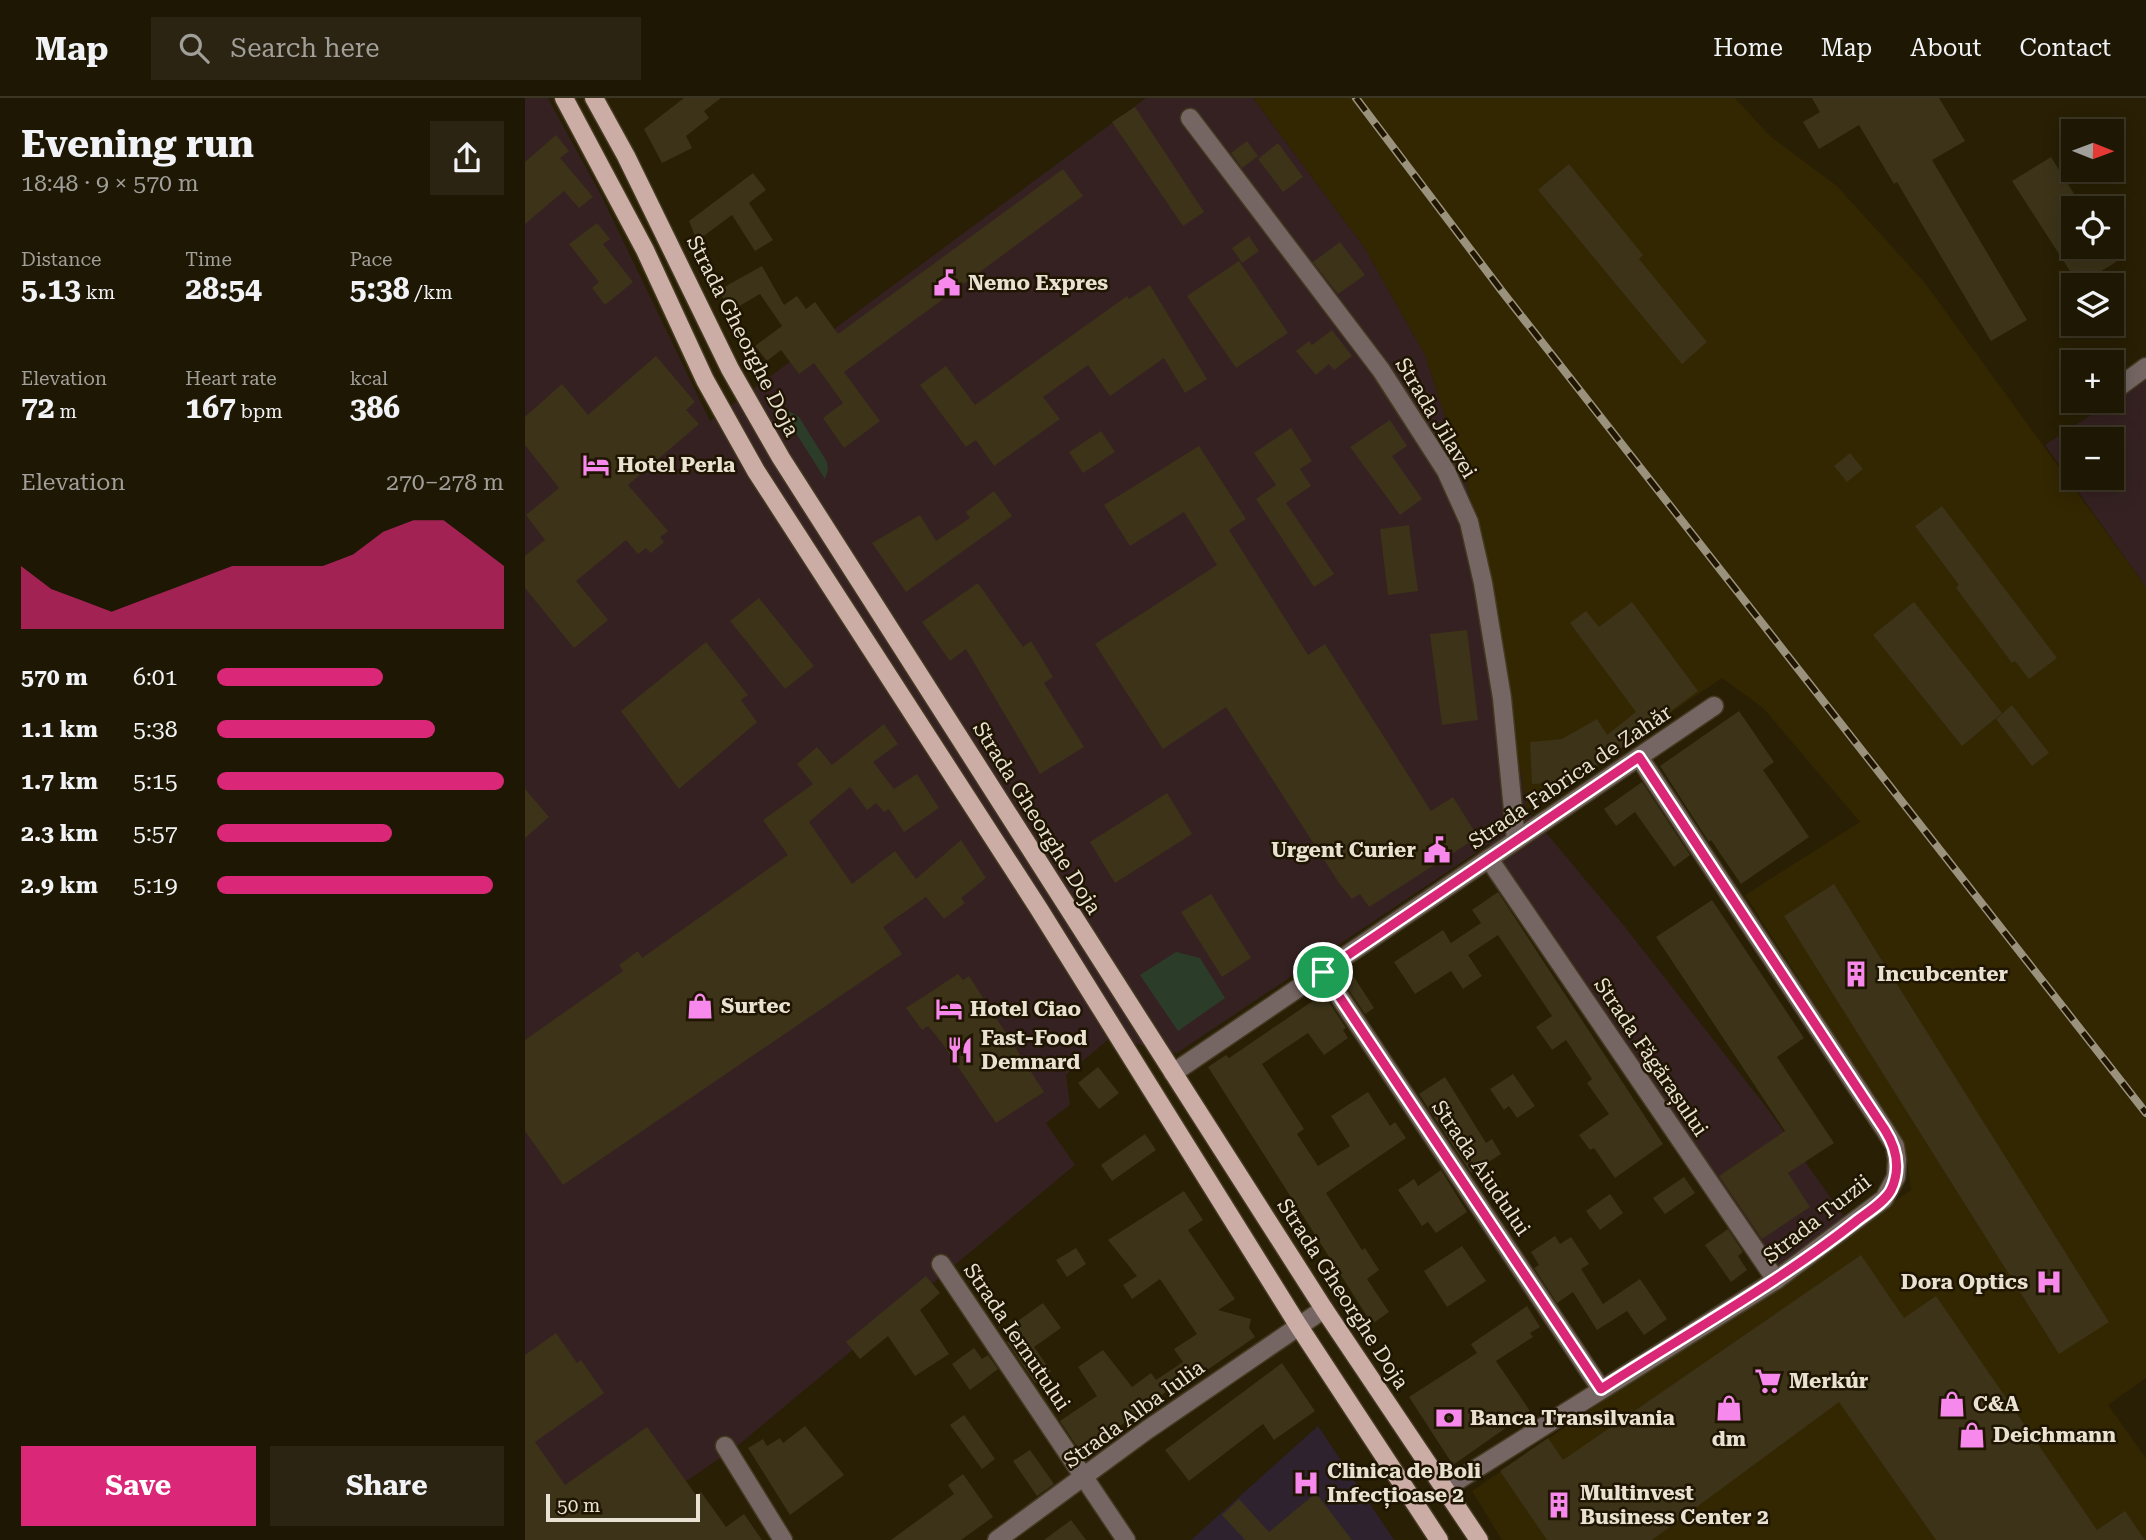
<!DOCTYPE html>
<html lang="en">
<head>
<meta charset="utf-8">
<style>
	body { margin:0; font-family:"Roboto Serif",serif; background:#2b2412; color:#f1f3f6; height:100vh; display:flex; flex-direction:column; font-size:26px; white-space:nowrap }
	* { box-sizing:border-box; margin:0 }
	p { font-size:23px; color:#a19f9a }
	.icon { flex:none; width:38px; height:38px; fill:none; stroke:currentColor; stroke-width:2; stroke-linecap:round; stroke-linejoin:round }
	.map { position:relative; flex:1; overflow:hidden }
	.drawer { display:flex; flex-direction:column; background:#1e1703; width:525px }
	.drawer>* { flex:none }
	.needle { width:46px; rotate:91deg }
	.tools { position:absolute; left:1536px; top:21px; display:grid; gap:14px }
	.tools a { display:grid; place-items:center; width:63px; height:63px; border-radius:0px; background:#1e1703; box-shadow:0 4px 18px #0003,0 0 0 2px #3c3625; font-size:35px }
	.scale { position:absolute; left:21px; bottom:18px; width:154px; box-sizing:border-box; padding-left:7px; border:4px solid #e9e2d2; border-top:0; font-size:19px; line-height:24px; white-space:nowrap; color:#e9e2d2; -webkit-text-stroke:5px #1f1500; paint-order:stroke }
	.pin { position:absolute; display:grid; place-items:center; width:60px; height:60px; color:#fff; margin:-30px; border:4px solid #fff; border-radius:50%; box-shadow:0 2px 7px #0007 }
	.round { display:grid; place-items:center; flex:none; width:74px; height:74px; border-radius:0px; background:#2b2412 }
	.head { display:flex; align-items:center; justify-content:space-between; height:119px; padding:0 21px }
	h1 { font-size:38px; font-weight:700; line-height:52px }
	.stats { display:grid; grid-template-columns:repeat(3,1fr); gap:10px; height:119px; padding:7px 21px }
	.stats div { display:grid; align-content:center }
	.stats b { font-size:30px; font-weight:700 }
	.stats small { font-size:19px; font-weight:400 }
	.stats p { font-size:19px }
	.chart { height:196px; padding:14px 21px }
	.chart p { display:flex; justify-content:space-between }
	.chart svg { width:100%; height:126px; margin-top:7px; fill:#db2777; opacity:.7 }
	.primary-button { display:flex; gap:14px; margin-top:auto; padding:14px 21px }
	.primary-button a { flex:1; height:80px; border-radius:0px; background:#db2777; color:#fff; font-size:28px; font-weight:700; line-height:80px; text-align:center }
	.primary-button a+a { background:#2b2412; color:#f1f3f6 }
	ul { padding:0 21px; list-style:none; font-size:23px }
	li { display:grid; grid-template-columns:112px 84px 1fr; align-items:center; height:52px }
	li i { height:18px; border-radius:9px; background:#db2777 }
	header { display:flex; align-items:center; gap:42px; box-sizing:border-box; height:98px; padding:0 35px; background:#1e1703; border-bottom:2px solid #3c3625 }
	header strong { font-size:33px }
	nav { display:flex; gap:38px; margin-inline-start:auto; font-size:24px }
	.search { width:490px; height:63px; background:#2b2412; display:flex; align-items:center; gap:18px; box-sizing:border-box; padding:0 24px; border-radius:0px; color:#a19f9a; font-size:26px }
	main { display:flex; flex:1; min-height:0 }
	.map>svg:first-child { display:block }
	.built { fill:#332702 }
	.industrial { fill:#352121; fill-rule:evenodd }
	.medical { fill:#2f222f }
	.green { fill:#2b3d28 }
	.building { fill:#3c3319 }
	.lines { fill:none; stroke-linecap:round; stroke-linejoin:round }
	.minor-casing { stroke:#433a21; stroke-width:21 }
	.major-casing { stroke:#433a21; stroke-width:21 }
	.minor { stroke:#756663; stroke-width:18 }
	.major { stroke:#cbada6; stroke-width:18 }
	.rail-casing { stroke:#9a927d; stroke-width:8 }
	.rail { stroke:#1f1500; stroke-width:5; stroke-dasharray:16; stroke-linecap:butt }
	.route-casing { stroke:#fff; stroke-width:14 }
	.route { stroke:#db2777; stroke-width:9 }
	.labels { text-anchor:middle; stroke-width:5; stroke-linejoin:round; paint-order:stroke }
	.poi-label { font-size:21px; font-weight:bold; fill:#e9e2d2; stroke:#1f1500; text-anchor:start }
	.street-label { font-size:21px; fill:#e9e2d2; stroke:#1f1500 }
</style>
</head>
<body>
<header>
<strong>Map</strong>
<div class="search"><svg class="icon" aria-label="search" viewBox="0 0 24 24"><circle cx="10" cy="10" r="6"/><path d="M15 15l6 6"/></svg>Search here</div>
<nav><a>Home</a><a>Map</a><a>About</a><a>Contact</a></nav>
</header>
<main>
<section class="drawer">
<div class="head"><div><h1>Evening run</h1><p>18:48 · 9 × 570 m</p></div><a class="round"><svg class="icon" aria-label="share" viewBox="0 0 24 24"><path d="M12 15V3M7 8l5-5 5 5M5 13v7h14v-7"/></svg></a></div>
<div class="stats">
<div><p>Distance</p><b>5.13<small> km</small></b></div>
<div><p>Time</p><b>28:54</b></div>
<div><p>Pace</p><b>5:38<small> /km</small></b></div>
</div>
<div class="stats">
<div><p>Elevation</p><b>72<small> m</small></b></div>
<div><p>Heart rate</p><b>167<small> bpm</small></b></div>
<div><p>kcal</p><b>386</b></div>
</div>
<div class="chart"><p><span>Elevation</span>270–278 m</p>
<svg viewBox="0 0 160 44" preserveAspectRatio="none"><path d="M0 44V22L10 30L20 34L30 38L40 34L50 30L60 26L70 22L80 22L90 22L100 22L110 18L120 10L130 6L140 6L150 14L160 22V44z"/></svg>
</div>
<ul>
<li><b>570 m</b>6:01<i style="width:58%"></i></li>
<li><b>1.1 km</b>5:38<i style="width:76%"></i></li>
<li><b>1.7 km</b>5:15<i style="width:100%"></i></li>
<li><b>2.3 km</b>5:57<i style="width:61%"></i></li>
<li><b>2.9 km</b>5:19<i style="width:96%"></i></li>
</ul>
<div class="primary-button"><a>Save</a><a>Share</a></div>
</section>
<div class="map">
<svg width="1621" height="1442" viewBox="0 0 1621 1442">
	<rect width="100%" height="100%" fill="#281f04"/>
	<!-- built -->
	<polygon class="built" points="728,0 1210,0 1245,38 1312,88 1400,185 1621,489 1621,1280 1583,1307 1621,1360 1621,1442 977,1442 947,1393 1386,1092 1380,1047 1220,797 1335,724 1238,610 1197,580 1002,712 962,467 942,387 900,257 839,149"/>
	<!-- industrial -->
	<g class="industrial">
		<polygon points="0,0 23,0 26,6 76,97 185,323 621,0 728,0 839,149 900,257 942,387 962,467 1002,712 1100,829 1242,1010 1328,1131 1257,1180 964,746 652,955 585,940 541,977 545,1007 521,1025 550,1067 211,1349 76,1442 0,1442"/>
		<path d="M1621,281V489L1520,347ZM1549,341H1587V380H1549Z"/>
	</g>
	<!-- medical -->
	<polygon class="medical" points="793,1328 869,1442 666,1442"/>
	<!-- green -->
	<g class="green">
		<polygon points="260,311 274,319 302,364 303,372 300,381 257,313"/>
		<polygon points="651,854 675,860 700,900 653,933 615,877"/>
	</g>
	<!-- building -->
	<g class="building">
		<polygon points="159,0 196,0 179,13 184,20 161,38 167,50 137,65 119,31"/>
		<polygon points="1287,0 1414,0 1440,43 1407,62 1502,222 1466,243 1372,84 1369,86 1334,27 1294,51 1278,24 1295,14"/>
		<polygon points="610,9 679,114 658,128 587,24"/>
		<polygon points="31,37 44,53 35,60 68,99 54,110 39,93 0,126 0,64"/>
		<polygon points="722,43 733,58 717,70 706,55"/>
		<polygon points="753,45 778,79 758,94 733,61"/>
		<polygon points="1526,59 1558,110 1549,110 1549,149 1582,149 1591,164 1554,187 1487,83"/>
		<polygon points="1044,66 1118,157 1114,161 1182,244 1157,266 1013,92"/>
		<polygon points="538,71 558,98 319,274 355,323 319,350 298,320 318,305 289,265 274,276 256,252 242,263 230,248 257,228 235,196 211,210 207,204 201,207 194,192 237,168 259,207 272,198 281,211 290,204 313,236"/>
		<polygon points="228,75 241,92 224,105 248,142 230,153 207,117 172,143 164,123"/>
		<polygon points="72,125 85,141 78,146 108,184 80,207 67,190 74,184 44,146"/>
		<polygon points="724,138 734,153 717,165 707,150"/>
		<polygon points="815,144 840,177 813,196 788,164"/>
		<polygon points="714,163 763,235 711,270 662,198"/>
		<polygon points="625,187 682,281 660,295 639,260 585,298 563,267 518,299 535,321 469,368 451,342 441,349 395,287 421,268 450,307 602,198 604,201"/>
		<polygon points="807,232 827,258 809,272 804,266 791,277 771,253 784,243 787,247"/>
		<polygon points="131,258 170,304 161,312 174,326 103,387 143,433 135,439 139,444 126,455 121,450 113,456 101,442 51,483 83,522 49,550 0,490 0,458 20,442 1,417 34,390 0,347 0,319 37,286 63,317"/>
		<polygon points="865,322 882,348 867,358 897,401 875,417 825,349"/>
		<polygon points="766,330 787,363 775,371 786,388 761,405 809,476 789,489 731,401 751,387 729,355"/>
		<polygon points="576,333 590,354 558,375 544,354"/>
		<polygon points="674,348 721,421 704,432 783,557 800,546 906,713 928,699 953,739 844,809 835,796 827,801 814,785 701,609 638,651 570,546 692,467 659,414 605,448 579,407"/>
		<polygon points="1325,355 1338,371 1322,384 1309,368"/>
		<polygon points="469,393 487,418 381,494 347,445 395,417 411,443 445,420 441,414"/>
		<polygon points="1417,408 1532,560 1504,581 1490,563 1487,565 1431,490 1434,487 1390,428"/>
		<polygon points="884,427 893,493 863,497 855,431"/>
		<polygon points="453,485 498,549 506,543 528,579 519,585 559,649 515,676 441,551 425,563 397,524"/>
		<polygon points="234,500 289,568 260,591 205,523"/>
		<polygon points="1107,504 1173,593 1065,673 1038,684 1007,686 1005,644 1037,641 1072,621 1082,637 1111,614 1045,525 1061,513 1074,529"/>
		<polygon points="1389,504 1477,615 1437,648 1348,537"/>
		<polygon points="942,532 953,622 917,627 905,536"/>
		<polygon points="181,544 223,597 216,602 232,624 154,691 96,613"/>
		<polygon points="1487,607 1524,655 1507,668 1471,621"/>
		<polygon points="1214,613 1249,664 1238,672 1284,739 1216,786 1186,742 1184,744 1135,668"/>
		<polygon points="359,626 373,646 348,664 369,691 392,676 414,710 379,734 364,711 359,714 351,705 342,712 325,689 284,724 327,786 370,753 391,781 436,742 461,780 436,800 440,805 419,821 401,799 358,829 377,856 38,1087 0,1033 0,942 98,873 94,867 113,853 117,860 263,757 238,722 288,686 272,666 292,649 307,667"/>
		<polygon points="1117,684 1165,757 1149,769 1110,714 1091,728 1079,711"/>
		<polygon points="0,691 24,719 0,740"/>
		<polygon points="642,695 667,736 590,785 565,744"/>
		<polygon points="1309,786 1584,1224 1534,1256 1259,818"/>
		<polygon points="973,794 1138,1046 1090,1080 1069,1050 1065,1052 1054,1037 1084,1016 1062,985 1067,981 1041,942 1027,952 1011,929 1027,918 973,837 943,857 957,878 938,891 926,873 890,896 869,864 918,832 926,845 956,825 947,812"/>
		<polygon points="686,796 726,860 697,879 656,814"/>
		<polygon points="1187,802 1279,940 1252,959 1309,1045 1263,1075 1285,1109 1237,1141 1194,1078 1260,1033 1131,839"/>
		<polygon points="433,876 438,882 444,878 519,994 471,1025 417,945 403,928 397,932 381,910"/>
		<polygon points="829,879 849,910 840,916 819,885"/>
		<polygon points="795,898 797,901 800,898 821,930 818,932 823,940 799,957 783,935 737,966 779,1031 772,1036 793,1068 825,1048 806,1018 843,994 865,1028 870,1024 881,1040 801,1095 837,1152 840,1150 854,1172 842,1181 864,1214 847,1226 683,969 701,957 704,960"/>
		<polygon points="573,969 594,995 574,1011 553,985"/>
		<polygon points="988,976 1010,1008 992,1020 984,1008 979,1012 965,991"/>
		<polygon points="920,979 961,1045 967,1041 976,1056 946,1075 894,996"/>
		<polygon points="620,1036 631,1052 587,1083 576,1067"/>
		<polygon points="916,1072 942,1114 911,1135 903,1124 897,1128 873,1092 889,1081 893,1088"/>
		<polygon points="1159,1079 1170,1095 1140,1116 1128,1100"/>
		<polygon points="659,1093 678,1122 663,1132 710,1201 693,1212 726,1221 724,1230 730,1239 669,1281 665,1276 557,1356 535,1323 572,1298 553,1269 578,1252 607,1289 626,1275 631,1282 658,1264 649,1251 672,1236 635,1181 607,1201 598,1187 612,1178 583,1142"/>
		<polygon points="1085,1096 1098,1115 1075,1132 1061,1113"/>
		<polygon points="1203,1131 1218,1154 1213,1158 1222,1172 1206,1184 1180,1147"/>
		<polygon points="1030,1138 1035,1146 1046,1139 1064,1166 1056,1171 1078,1206 1115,1181 1142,1221 1119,1237 1102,1213 1072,1232 1048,1194 1032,1205 1009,1170 1014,1167 1006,1154"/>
		<polygon points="937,1148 961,1183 922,1209 899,1173"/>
		<polygon points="551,1150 561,1166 542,1179 531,1162"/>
		<polygon points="1336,1157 1379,1220 1411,1198 1572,1432 1600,1413 1620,1442 1411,1442 1314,1304 1127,1442 1022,1442 975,1373 1023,1340 1038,1362"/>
		<polygon points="401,1178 415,1195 395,1212 424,1256 390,1278 363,1238 335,1261 321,1244"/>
		<polygon points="518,1205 536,1230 509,1249 526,1273 510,1285 482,1244 489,1239 483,1230"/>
		<polygon points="1002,1208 1015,1229 1005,1235 1008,1239 971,1263 1005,1313 928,1367 884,1299 952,1255 946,1246"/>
		<polygon points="31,1235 52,1265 56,1262 79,1295 10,1344 40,1387 122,1329 171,1397 176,1394 201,1429 219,1416 237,1442 0,1442 0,1257"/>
		<polygon points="449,1250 457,1261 463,1257 473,1271 445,1292 427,1266"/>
		<polygon points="757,1265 790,1313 749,1342 738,1326 664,1383 640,1352"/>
		<polygon points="439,1317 470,1361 457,1371 425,1327"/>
		<polygon points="280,1328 319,1377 265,1417 223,1350 238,1341 242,1348 255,1340 258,1345"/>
		<polygon points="505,1352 529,1386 512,1398 488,1363"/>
		<polygon points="438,1376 468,1419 436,1442 366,1442 429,1396 423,1387"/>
		<polygon points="791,1395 827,1442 720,1442 697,1417 714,1401 744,1434"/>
		<polygon points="546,1422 561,1442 519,1442"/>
	</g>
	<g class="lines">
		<!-- minor casing -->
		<g class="minor-casing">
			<g id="minor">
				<polyline points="665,20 856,272 921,373 944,424 958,485 977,600 991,742"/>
				<polyline points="1587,294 1621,269"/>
				<polyline points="964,761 1251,1182"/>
				<polyline points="798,874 1076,1291"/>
				<polyline points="648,975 1189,608"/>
				<polyline points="416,1166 601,1442"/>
				<polyline points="200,1348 258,1442"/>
				<polyline points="919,1391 1251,1182 1359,1101 1371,1079 1372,1062 1370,1048 1360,1032 1114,659"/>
				<polyline points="472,1442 622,1332 799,1211"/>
			</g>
		</g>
		<!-- major casing -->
		<g class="major-casing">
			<g id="major">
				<polyline points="39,0 120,152 180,282 231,373 514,811 773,1227 914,1442"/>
				<polyline points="69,0 101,58 205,271 256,360 799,1211 954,1442"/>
			</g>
		</g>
		<!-- minor -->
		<use href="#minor" class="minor"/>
		<!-- major -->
		<use href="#major" class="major"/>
		<!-- rail casing -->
		<g class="rail-casing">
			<polyline id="rail" points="831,0 976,192 1621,1015"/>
		</g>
		<!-- rail -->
		<use href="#rail" class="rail"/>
	</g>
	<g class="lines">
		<!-- route casing -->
		<g class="route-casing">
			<path id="route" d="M1114,659L1360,1032C1372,1051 1376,1071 1366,1092C1359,1105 1341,1115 1330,1124C1250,1187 1161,1236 1076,1291L798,874Z"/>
		</g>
		<!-- route -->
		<use href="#route" class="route"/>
	</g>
	<!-- icons -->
	<defs>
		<g id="civic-bare" transform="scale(2.1)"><path d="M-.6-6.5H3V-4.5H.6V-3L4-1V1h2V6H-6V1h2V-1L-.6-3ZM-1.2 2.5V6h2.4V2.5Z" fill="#f788ec" stroke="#1f1500" stroke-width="2.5" paint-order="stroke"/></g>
		<g id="hotel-bare" transform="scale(2.1)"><path d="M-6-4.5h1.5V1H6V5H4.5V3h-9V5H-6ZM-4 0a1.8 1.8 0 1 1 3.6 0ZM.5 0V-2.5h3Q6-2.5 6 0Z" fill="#f788ec" stroke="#1f1500" stroke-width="2.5" paint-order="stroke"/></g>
		<g id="building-bare" transform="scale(2.1)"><path d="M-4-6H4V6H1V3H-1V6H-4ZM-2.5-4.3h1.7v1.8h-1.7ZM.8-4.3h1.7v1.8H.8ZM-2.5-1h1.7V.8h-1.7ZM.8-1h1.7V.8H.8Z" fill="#f788ec" stroke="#1f1500" stroke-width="2.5" paint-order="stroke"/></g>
		<g id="shop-bare" transform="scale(2.1)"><path d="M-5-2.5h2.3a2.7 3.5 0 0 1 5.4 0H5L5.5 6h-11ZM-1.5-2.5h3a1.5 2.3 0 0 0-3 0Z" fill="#f788ec" stroke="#1f1500" stroke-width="2.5" paint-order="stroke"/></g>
		<g id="restaurant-bare" transform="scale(2.1)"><path d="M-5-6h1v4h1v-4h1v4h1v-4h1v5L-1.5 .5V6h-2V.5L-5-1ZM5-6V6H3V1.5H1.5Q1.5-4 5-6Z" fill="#f788ec" stroke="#1f1500" stroke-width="2.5" paint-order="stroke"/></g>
		<g id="hospital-bare" transform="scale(2.1)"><path d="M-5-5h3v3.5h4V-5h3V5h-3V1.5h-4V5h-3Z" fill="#f788ec" stroke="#1f1500" stroke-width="2.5" paint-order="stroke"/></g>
		<g id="supermarket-bare" transform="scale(2.1)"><path d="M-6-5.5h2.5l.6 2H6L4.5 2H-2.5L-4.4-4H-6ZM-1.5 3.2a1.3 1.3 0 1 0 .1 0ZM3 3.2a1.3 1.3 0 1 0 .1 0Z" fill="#f788ec" stroke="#1f1500" stroke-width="2.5" paint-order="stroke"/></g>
		<g id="bank-bare" transform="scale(2.1)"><path d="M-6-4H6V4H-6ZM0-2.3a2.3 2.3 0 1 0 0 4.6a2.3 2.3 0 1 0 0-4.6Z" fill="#f788ec" stroke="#1f1500" stroke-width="2.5" paint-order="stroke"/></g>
	</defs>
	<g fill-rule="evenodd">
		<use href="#civic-bare" x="422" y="185"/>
		<use href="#hotel-bare" x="71" y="367"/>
		<use href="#civic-bare" x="912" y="752"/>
		<use href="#building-bare" x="1331" y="876"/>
		<use href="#shop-bare" x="175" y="908"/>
		<use href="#hotel-bare" x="424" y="911"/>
		<use href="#restaurant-bare" x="435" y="952"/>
		<use href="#hospital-bare" x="1524" y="1184"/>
		<use href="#supermarket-bare" x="1243" y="1283"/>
		<use href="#shop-bare" x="1427" y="1306"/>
		<use href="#shop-bare" x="1204" y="1310"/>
		<use href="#bank-bare" x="924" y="1320"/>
		<use href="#shop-bare" x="1447" y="1337"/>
		<use href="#hospital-bare" x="781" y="1385"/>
		<use href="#building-bare" x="1034" y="1407"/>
	</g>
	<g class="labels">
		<!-- poi labels -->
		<g class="poi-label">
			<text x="443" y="192">Nemo Expres</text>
			<text x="92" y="374">Hotel Perla</text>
			<text x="891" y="759" text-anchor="end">Urgent Curier</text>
			<text x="1352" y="883">Incubcenter</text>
			<text x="196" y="915">Surtec</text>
			<text x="445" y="918">Hotel Ciao</text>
			<text x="456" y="947">Fast-Food<tspan x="456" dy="24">Demnard</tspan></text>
			<text x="1503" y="1191" text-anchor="end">Dora Optics</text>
			<text x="1264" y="1290">Merkúr</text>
			<text x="1448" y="1313">C&amp;A</text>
			<text x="945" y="1327">Banca Transilvania</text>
			<text x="1468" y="1344">Deichmann</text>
			<text x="1204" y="1348" text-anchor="middle">dm</text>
			<text x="802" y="1380">Clinica de Boli<tspan x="802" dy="24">Infecțioase 2</tspan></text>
			<text x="1055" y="1402">Multinvest<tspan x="1055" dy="24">Business Center 2</tspan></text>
		</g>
		<!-- street labels -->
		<g class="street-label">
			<text transform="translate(218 238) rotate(63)" y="7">Strada Gheorghe Doja</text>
			<text transform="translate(911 320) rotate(59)" y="7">Strada Jilavei</text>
			<text transform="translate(1045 679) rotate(-34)" y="7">Strada Fabrica de Zahăr</text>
			<text transform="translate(512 720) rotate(58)" y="7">Strada Gheorghe Doja</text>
			<text transform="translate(1126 959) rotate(56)" y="7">Strada Făgărașului</text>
			<text transform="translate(956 1070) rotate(56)" y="7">Strada Aiudului</text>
			<text transform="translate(1292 1121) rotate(-38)" y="7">Strada Turzii</text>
			<text transform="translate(818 1196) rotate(57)" y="7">Strada Gheorghe Doja</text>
			<text transform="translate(492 1239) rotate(56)" y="7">Strada Iernutului</text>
			<text transform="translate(609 1316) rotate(-36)" y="7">Strada Alba Iulia</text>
		</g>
	</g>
</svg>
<div class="tools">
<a><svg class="needle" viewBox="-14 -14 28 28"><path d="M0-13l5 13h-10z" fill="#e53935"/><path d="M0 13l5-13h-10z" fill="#a19f9a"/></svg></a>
<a><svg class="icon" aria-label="locate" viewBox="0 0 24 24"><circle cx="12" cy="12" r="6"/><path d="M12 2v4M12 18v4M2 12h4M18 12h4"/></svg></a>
<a><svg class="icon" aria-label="layers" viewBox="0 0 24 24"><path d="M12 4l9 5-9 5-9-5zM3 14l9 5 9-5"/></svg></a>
<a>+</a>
<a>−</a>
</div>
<div class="scale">50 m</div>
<div class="pin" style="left:798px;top:874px;background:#1e9e55"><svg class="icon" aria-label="arrive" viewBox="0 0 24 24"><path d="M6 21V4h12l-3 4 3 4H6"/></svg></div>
</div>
</main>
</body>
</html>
